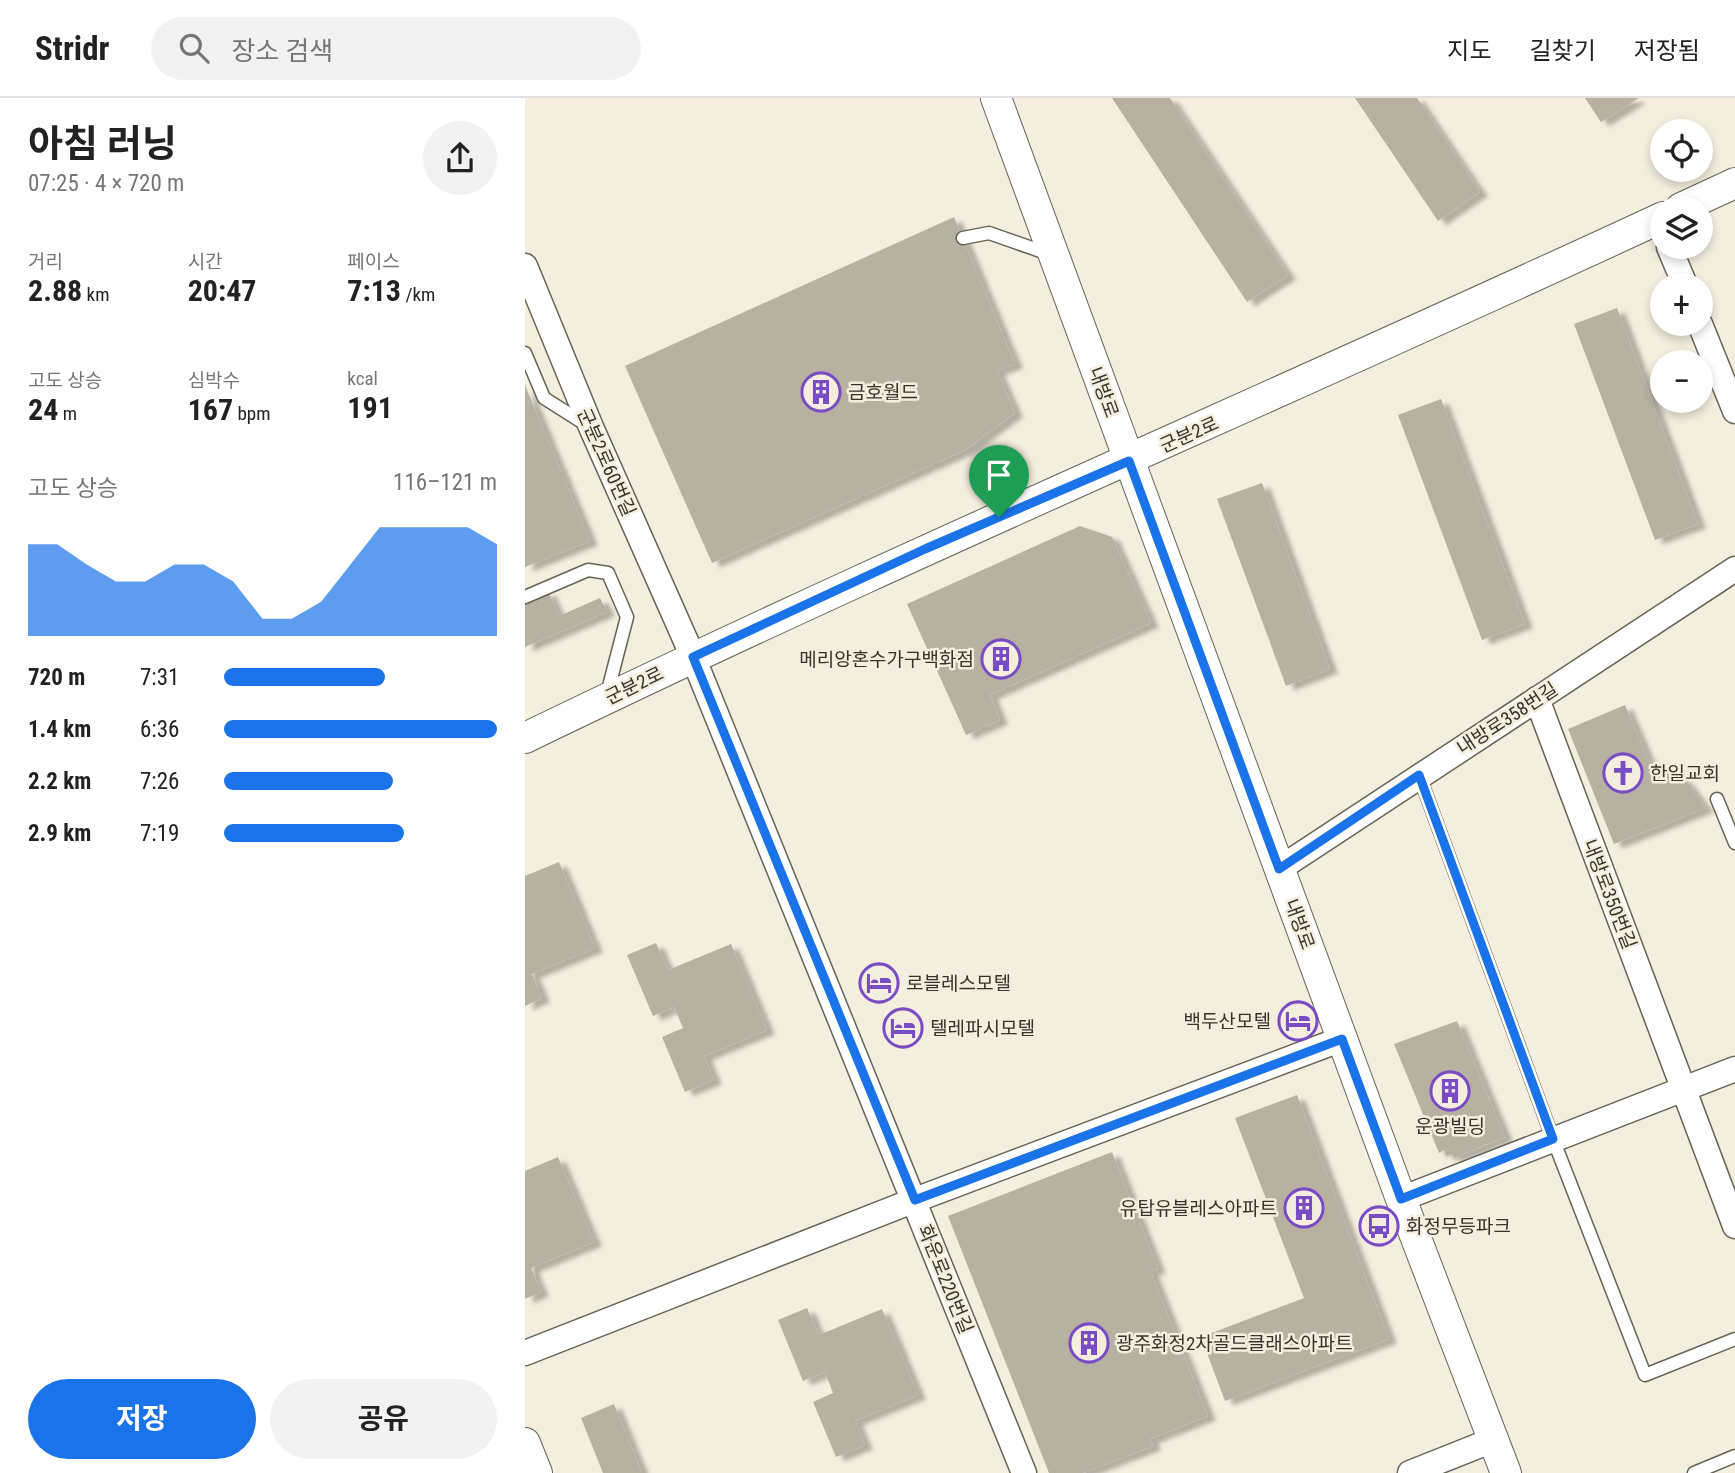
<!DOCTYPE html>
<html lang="ko">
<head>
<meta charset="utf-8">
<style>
	body { margin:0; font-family:"Roboto Condensed","Noto Sans KR",sans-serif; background:#f2f2f2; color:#222; height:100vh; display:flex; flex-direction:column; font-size:26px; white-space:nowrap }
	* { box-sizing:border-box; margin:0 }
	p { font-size:23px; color:#767676 }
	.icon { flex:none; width:38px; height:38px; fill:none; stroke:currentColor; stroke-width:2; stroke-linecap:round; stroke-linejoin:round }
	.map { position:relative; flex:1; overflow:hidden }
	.side { display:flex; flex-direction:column; background:#fff; width:525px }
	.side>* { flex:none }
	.tools { position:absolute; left:1125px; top:21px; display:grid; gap:14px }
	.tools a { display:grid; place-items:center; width:63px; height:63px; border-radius:50%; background:#fff; box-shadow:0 4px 10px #0003; font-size:35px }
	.pin { position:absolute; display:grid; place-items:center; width:60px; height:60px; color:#fff; margin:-72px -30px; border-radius:50% 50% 50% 0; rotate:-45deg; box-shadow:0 0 7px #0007 }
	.pin .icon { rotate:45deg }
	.round { display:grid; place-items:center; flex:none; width:74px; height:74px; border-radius:37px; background:#f2f2f2 }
	.summary { display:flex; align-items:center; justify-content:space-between; height:119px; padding:0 28px }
	h1 { font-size:38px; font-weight:700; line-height:52px }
	.metrics { display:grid; grid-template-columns:repeat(3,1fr); gap:10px; height:119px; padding:7px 28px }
	.metrics div { display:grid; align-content:center }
	.metrics b { font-size:30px; font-weight:700 }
	.metrics small { font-size:19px; font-weight:400 }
	.metrics p { font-size:19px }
	.chart { height:196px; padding:14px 28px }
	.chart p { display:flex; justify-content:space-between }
	.chart svg { width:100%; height:126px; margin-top:7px; fill:#1a73e8; opacity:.7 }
	.action { display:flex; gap:14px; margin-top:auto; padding:14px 28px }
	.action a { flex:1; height:80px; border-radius:42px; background:#1a73e8; color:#fff; font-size:28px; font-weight:700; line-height:80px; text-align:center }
	.action a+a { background:#f2f2f2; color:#222 }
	ul { padding:0 28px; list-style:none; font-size:23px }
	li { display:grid; grid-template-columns:112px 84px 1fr; align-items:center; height:52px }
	li i { height:18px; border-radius:9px; background:#1a73e8 }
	header { display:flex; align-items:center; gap:42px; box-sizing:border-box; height:98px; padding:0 35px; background:#fff; border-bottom:2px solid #e0e0e0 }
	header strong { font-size:33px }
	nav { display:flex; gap:38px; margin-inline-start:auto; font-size:24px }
	.search { width:490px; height:63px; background:#f2f2f2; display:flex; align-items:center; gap:18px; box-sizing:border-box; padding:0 24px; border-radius:38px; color:#767676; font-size:26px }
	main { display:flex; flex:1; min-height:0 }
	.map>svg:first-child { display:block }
	.building { fill:#b7b1a1; filter:url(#shadow) }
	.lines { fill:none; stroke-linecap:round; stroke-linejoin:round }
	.service-casing { stroke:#686355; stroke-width:15 }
	.minor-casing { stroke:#686355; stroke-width:27 }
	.tertiary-casing { stroke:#686355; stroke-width:32 }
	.service { stroke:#fff; stroke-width:12 }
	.minor { stroke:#fff; stroke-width:24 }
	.tertiary { stroke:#fff; stroke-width:30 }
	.route-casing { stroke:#fff; stroke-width:14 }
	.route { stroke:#1a73e8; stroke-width:9 }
	.labels { text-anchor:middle; stroke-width:5; stroke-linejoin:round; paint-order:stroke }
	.poi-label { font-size:19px; fill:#36332d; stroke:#f4eede; text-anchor:start }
	.street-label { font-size:19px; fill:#36332d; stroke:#f4eede }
</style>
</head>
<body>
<header>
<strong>Stridr</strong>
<div class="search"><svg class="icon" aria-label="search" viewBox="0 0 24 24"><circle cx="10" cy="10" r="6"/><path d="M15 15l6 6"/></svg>장소 검색</div>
<nav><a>지도</a><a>길찾기</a><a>저장됨</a></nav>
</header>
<main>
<section class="side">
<div class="summary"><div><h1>아침 러닝</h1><p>07:25 · 4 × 720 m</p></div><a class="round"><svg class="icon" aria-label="share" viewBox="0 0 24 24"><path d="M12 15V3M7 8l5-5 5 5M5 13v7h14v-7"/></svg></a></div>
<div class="metrics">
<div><p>거리</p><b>2.88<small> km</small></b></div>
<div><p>시간</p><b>20:47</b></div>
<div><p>페이스</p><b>7:13<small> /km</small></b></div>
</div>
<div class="metrics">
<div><p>고도 상승</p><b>24<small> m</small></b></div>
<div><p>심박수</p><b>167<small> bpm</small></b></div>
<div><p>kcal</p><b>191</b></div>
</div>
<div class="chart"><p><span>고도 상승</span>116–121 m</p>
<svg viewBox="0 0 160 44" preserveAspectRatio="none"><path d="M0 44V12L10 12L20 19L30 25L40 25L50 19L60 19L70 25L80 38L90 38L100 32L110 19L120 6L130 6L140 6L150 6L160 12V44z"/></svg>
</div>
<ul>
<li><b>720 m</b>7:31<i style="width:59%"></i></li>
<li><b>1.4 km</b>6:36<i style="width:100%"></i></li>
<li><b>2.2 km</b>7:26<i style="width:62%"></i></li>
<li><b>2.9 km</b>7:19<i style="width:66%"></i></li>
</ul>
<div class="action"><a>저장</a><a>공유</a></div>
</section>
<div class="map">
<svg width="1210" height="1375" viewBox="0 0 1210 1375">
	<defs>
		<filter id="shadow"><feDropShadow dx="8" dy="4.5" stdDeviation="2" flood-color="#0004"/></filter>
	</defs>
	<rect width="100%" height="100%" fill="#f4eede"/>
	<!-- building -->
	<g class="building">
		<polygon points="587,0 645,0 763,177 722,204"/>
		<polygon points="830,0 892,0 955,94 913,123"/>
		<polygon points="1060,0 1114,0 1076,24"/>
		<polygon points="429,119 490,266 472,273 490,315 440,352 187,465 100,268"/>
		<polygon points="1092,210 1173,426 1130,442 1049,226"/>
		<polygon points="0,287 65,443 0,469"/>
		<polygon points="916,301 1000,526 957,542 873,317"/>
		<polygon points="737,385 805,571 761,588 692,401"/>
		<polygon points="555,428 587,439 626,525 465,597 475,622 441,637 382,506"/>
		<polygon points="23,493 34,518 75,500 82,514 0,549 0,503"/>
		<polygon points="1100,607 1123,661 1144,670 1161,683 1181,710 1089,746 1043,631"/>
		<polygon points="34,764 70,850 7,876 17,900 0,908 0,778"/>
		<polygon points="131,845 143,872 206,846 242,932 179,958 189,982 160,994 137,939 158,930 149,909 128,918 102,857"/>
		<polygon points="932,923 980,1039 929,1060 927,1056 921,1058 919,1052 914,1055 869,946"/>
		<polygon points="772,997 864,1241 700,1303 676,1239 779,1200 710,1020"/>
		<polygon points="587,1054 633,1171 626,1173 629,1182 683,1318 625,1341 628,1348 558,1375 524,1375 423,1118"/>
		<polygon points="33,1059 69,1144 6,1170 16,1194 0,1201 0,1073"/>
		<polygon points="282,1210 294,1237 357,1211 393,1297 330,1323 340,1347 311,1359 288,1304 308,1295 300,1274 278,1283 253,1222"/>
		<polygon points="89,1306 117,1375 78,1375 56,1320"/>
	</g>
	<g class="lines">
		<!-- service casing -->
		<g class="service-casing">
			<g id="service">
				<polyline points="438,140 464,135 524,156"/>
				<polyline points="0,255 19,300 60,326"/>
				<polyline points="0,499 63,472 83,475 102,519 82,596"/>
				<polyline points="894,677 1028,1041 1120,1277 1210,1241"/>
				<polyline points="1192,701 1210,745"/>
				<polyline points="1169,1375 1210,1358"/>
			</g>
		</g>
		<!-- minor casing -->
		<g class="minor-casing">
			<g id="minor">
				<polyline points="1144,149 1160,187"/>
				<polyline points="0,168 66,329 168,559 499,1375"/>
				<polyline points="1175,226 1210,313"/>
				<polyline points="1012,601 1210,1128"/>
				<polyline points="754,771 1210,471"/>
				<polyline points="876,1101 1210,971"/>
				<polyline points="0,1255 390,1102 817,941"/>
				<polyline points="885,1375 968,1342"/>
			</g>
		</g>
		<!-- tertiary casing -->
		<g class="tertiary-casing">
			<g id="tertiary">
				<polyline points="471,0 876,1101 981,1375"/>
				<polyline points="1156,110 1210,85"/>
				<path d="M0,640C375,458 759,295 1138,119"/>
				<polyline points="0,1345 12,1375"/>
			</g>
		</g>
		<!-- service -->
		<use href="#service" class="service"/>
		<!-- minor -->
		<use href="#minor" class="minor"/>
		<!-- tertiary -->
		<use href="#tertiary" class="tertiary"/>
	</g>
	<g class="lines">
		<!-- route casing -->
		<g class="route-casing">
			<polygon id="route" points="604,363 754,771 894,677 1028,1041 876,1101 817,941 390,1102 168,559 400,451"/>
		</g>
		<!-- route -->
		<use href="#route" class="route"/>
	</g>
	<!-- icons -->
	<defs>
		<g id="building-ring" transform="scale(2.0125)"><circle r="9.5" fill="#f4eede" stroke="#7a4cc4" stroke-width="1.5"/><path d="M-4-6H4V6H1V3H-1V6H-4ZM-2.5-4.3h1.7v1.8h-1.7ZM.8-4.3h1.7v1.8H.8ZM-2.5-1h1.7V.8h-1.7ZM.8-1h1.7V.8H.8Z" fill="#7a4cc4"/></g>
		<g id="church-ring" transform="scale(2.0125)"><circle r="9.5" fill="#f4eede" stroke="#7a4cc4" stroke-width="1.5"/><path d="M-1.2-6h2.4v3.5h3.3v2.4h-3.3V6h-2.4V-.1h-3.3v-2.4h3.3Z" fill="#7a4cc4"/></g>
		<g id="hotel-ring" transform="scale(2.0125)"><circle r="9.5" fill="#f4eede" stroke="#7a4cc4" stroke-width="1.5"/><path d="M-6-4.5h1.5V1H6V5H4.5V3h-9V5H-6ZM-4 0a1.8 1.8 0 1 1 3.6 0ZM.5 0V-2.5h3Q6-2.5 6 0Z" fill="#7a4cc4"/></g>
		<g id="bus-ring" transform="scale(2.0125)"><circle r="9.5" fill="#f4eede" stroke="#7a4cc4" stroke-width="1.5"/><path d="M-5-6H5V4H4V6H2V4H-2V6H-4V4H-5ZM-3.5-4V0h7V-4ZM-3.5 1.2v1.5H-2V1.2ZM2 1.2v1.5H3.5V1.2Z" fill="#7a4cc4"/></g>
	</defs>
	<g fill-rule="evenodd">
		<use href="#building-ring" x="296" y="294"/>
		<use href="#building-ring" x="476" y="561"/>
		<use href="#church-ring" x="1098" y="675"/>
		<use href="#hotel-ring" x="354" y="885"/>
		<use href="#hotel-ring" x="773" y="923"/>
		<use href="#hotel-ring" x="378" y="930"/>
		<use href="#building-ring" x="925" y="993"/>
		<use href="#building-ring" x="779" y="1110"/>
		<use href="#bus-ring" x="854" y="1128"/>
		<use href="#building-ring" x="564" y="1245"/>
	</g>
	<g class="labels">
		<!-- poi labels -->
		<g class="poi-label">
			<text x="323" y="301">금호월드</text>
			<text x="449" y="568" text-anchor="end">메리앙혼수가구백화점</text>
			<text x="1125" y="682">한일교회</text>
			<text x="381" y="892">로블레스모텔</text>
			<text x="746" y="930" text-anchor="end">백두산모텔</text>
			<text x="405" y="937">텔레파시모텔</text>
			<text x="925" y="1035" text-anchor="middle">운광빌딩</text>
			<text x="752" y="1117" text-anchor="end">유탑유블레스아파트</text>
			<text x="881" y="1135">화정무등파크</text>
			<text x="591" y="1252">광주화정2차골드클래스아파트</text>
		</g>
		<!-- street labels -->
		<g class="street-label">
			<text transform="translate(579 294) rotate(70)" y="7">내방로</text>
			<text transform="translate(664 336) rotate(-24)" y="7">군분2로</text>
			<text transform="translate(82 364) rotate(66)" y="7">군분2로60번길</text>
			<text transform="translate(109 587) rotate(-26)" y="7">군분2로</text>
			<text transform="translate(982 620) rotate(-33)" y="7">내방로358번길</text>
			<text transform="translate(1085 796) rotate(69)" y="7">내방로350번길</text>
			<text transform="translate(775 826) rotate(70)" y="7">내방로</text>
			<text transform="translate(421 1181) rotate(68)" y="7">화운로220번길</text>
		</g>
	</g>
</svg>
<div class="tools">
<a><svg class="icon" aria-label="locate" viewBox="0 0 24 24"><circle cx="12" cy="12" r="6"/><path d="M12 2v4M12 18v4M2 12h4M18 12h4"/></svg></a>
<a><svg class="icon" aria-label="layers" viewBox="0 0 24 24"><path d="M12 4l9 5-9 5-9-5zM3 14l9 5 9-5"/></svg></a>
<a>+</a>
<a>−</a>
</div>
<div class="pin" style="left:474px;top:419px;background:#1e9e55"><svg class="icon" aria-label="arrive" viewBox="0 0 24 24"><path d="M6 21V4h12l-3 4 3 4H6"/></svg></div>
</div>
</main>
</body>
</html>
